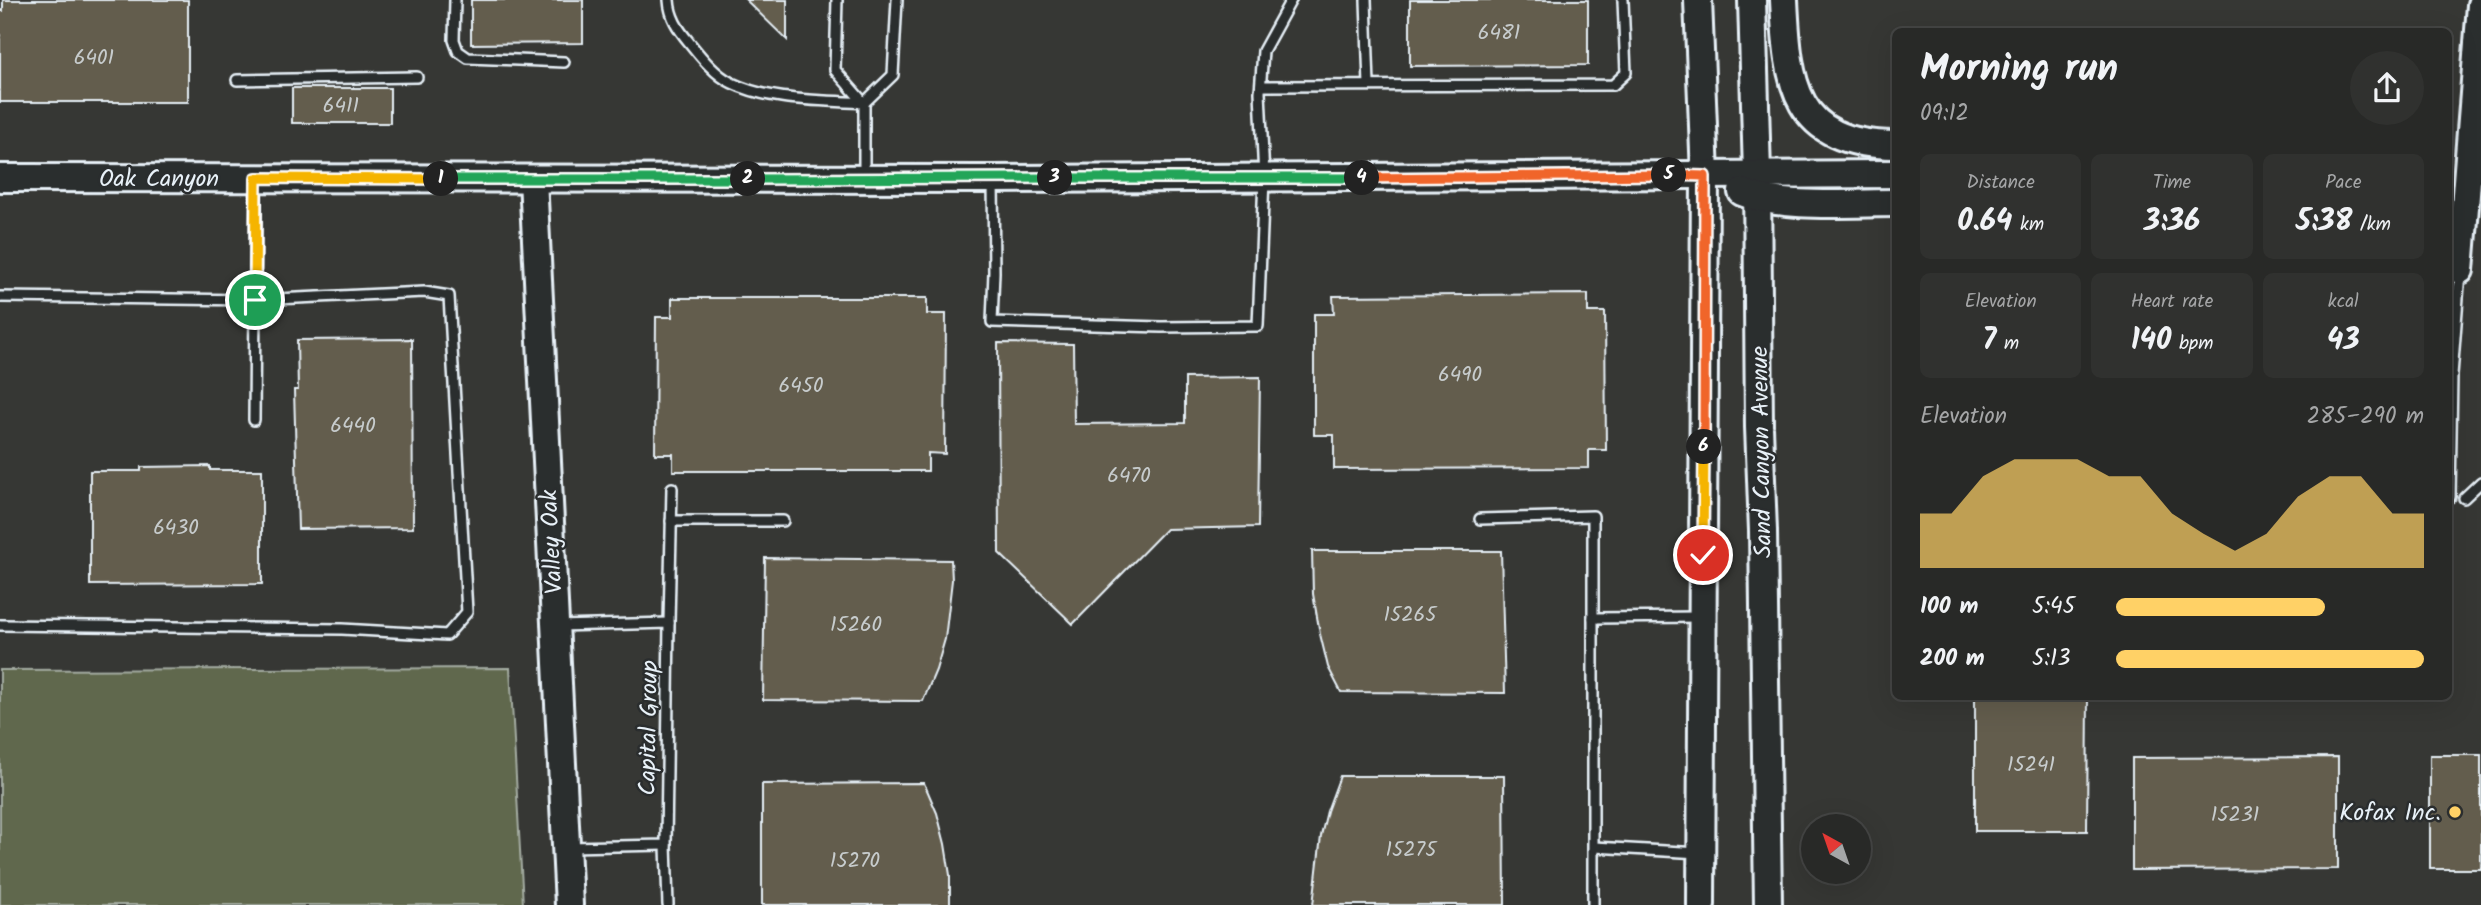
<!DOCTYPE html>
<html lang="en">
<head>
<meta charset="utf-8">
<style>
	body { margin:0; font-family:Kalam,sans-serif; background:#30312f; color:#f1f3f6; height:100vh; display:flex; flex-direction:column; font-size:26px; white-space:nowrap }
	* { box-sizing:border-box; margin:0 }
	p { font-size:23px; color:#a5a6a7 }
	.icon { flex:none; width:38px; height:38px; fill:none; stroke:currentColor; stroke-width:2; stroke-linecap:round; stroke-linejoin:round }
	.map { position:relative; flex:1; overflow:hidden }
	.panel { position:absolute; left:1892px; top:28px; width:560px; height:672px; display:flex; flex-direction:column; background:#282927; border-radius:10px; box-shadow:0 7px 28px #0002,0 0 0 2px #444544 }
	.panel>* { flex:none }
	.needle { width:46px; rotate:320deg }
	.buttons { position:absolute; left:1801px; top:814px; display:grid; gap:14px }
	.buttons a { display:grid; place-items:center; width:70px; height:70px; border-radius:50%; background:#282927; box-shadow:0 7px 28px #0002,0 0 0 2px #444544; font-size:35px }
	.pin { position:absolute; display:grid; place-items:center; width:60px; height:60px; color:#fff; margin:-30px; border:4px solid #fff; border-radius:50%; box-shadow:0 2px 7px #0007 }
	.km { position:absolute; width:35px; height:35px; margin:-18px; border-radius:50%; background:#222; color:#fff; font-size:19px; line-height:35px; text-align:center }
	.round { display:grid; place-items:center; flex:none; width:74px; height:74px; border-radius:37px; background:#30312f }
	.headline { display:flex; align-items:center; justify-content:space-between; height:119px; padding:0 28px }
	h1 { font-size:38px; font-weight:800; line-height:52px }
	.figures { display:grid; grid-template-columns:repeat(3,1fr); gap:10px; height:119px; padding:7px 28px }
	.figures div { display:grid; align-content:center; border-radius:10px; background:#30312f; text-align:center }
	.figures b { font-size:30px; font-weight:800 }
	.figures small { font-size:19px; font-weight:400 }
	.figures p { font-size:19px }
	.chart { height:196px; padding:14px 28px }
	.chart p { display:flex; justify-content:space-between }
	.chart svg { width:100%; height:126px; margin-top:7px; fill:#ffd166; opacity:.7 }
	ul { padding:0 28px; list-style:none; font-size:23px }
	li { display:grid; grid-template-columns:112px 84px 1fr; align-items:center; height:52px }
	li i { height:18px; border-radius:9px; background:#ffd166 }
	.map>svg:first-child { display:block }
	.green { fill:#60674d; stroke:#a4aca2; stroke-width:2 }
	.building { fill:#645d4d; stroke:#e8f1f8; stroke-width:2 }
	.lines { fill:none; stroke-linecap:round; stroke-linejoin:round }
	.lane-casing { stroke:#e8f1f8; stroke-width:14 }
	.secondary-casing { stroke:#e8f1f8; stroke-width:32 }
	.lane { stroke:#2a2d2e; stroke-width:9 }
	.secondary { stroke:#2a2d2e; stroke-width:26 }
	.split-1-casing { stroke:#fff; stroke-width:14 }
	.split-2-casing { stroke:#fff; stroke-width:14 }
	.split-3-casing { stroke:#fff; stroke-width:14 }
	.split-4-casing { stroke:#fff; stroke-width:14 }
	.split-5-casing { stroke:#fff; stroke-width:14 }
	.split-6-casing { stroke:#fff; stroke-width:14 }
	.split-7-casing { stroke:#fff; stroke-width:14 }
	.split-1 { stroke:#f5b400; stroke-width:9 }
	.split-2 { stroke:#22a559; stroke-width:9 }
	.split-3 { stroke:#22a559; stroke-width:9 }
	.split-4 { stroke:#22a559; stroke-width:9 }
	.split-5 { stroke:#f0652b; stroke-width:9 }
	.split-6 { stroke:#f0652b; stroke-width:9 }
	.split-7 { stroke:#f5b400; stroke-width:9 }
	.poi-dot { fill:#ffd166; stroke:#2a2d2e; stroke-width:2.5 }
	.labels { text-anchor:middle; stroke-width:5; stroke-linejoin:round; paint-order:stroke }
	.number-label { font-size:21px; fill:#c7cccd }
	.street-label { font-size:24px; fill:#e8f1f8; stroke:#2a2d2e }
	.poi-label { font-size:24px; fill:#e8f1f8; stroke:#2a2d2e; text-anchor:end }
</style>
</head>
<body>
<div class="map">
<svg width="2481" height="905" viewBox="0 0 2481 905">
	<rect width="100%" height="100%" fill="#363734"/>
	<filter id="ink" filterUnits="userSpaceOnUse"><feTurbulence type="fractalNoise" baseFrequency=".0143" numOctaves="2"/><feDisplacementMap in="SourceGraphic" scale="14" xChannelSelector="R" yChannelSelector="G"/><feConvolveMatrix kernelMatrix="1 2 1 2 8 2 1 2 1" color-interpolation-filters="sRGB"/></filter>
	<g filter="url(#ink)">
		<!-- green -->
		<polygon class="green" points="510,668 523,905 0,905 0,670"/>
		<!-- building -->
		<g class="building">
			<polygon points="3,0 188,0 188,102 0,102 0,11 3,11"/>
			<polygon points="471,0 583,0 583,43 471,44"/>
			<polygon points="746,0 787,0 787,40"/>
			<polygon points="1410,0 1588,0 1588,65 1410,66"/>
			<rect x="292" y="88" width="98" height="35"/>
			<polygon points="1588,294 1588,312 1605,312 1606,450 1589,450 1589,468 1334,469 1334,435 1314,435 1314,314 1334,314 1333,296"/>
			<polygon points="672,298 927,298 927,314 946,314 945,454 928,453 928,471 673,471 673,454 655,454 656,317 672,317"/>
			<polygon points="412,339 413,528 298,529 294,390 298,390 297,340"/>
			<polygon points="998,343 1073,344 1074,424 1185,423 1185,378 1260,377 1258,527 1166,529 1073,624 999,553"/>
			<polygon points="210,466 210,470 262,470 262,584 90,585 90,471 141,471 141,467"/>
			<polygon points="1312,551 1501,551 1505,693 1341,692 1328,667 1320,634 1313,594"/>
			<polygon points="765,558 951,560 952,580 945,639 936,670 923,701 763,700"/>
			<polygon points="1975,696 2088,696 2087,831 1975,831"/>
			<rect x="2430" y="755" width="51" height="114"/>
			<polygon points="2338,757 2338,869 2132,870 2132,758"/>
			<polygon points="1340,776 1504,776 1505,905 1313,905 1321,836 1327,811"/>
			<polygon points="924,783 937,813 945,844 950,875 950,905 762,905 762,784"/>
		</g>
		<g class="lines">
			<!-- lane casing -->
			<g class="lane-casing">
				<g id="lane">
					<polyline points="455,0 454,40 458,51 468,58 564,62"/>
					<path d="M669,0C670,17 678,29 689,42C701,57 715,75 732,83C771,102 821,100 864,103L893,75L897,0"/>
					<polyline points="837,0 835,70 864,103 864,177"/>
					<polyline points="1366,0 1369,85"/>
					<polyline points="237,80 417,77"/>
					<polyline points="1261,86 1613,85 1626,73 1623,0"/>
					<polyline points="993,182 994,272 992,322 1161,327 1258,326 1264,178 1260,92 1263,51 1291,0"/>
					<polyline points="0,297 255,300 424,292 449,296 467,612 447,635 342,629 0,625"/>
					<polyline points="254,420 256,180"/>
					<polyline points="2450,497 2452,375 2460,272"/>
					<polyline points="2464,498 2481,482"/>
					<polyline points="1480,519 1593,516 1593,905"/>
					<polyline points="671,521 783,521"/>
					<polyline points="1593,618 1701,617"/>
					<polyline points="669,623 672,488"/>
					<polyline points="559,626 669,623 666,845 568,847"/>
					<polyline points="666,845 668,905"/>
					<polyline points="1594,847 1700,853"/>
				</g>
			</g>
			<!-- secondary casing -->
			<g class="secondary-casing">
				<g id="secondary">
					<polyline points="1698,0 1705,176 1701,905"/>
					<polyline points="1752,0 1757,174 1759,427 1763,531 1768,905"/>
					<path d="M1784,0C1788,84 1793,144 1895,145"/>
					<polyline points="0,178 993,179 1895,174"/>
					<polyline points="533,179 569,905"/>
					<path d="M1742,192C1781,209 1851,203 1895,203"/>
					<polyline points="2460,270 2481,5"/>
				</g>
			</g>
			<!-- lane -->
			<use href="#lane" class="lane"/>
			<!-- secondary -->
			<use href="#secondary" class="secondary"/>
		</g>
	</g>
	<g class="lines" filter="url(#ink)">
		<!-- split-1 casing -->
		<g class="split-1-casing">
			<polyline id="split-1" points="255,300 256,178 441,179"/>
		</g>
		<!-- split-2 casing -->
		<g class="split-2-casing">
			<polyline id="split-2" points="441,179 748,179"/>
		</g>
		<!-- split-3 casing -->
		<g class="split-3-casing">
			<polyline id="split-3" points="748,179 1055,178"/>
		</g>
		<!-- split-4 casing -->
		<g class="split-4-casing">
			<polyline id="split-4" points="1055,178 1362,178"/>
		</g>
		<!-- split-5 casing -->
		<g class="split-5-casing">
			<polyline id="split-5" points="1362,178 1669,175"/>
		</g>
		<!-- split-6 casing -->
		<g class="split-6-casing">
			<polyline id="split-6" points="1669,175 1705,176 1704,447"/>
		</g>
		<!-- split-7 casing -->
		<g class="split-7-casing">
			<polyline id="split-7" points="1703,555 1704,447"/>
		</g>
		<!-- split-1 -->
		<use href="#split-1" class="split-1"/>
		<!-- split-2 -->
		<use href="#split-2" class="split-2"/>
		<!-- split-3 -->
		<use href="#split-3" class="split-3"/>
		<!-- split-4 -->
		<use href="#split-4" class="split-4"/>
		<!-- split-5 -->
		<use href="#split-5" class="split-5"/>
		<!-- split-6 -->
		<use href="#split-6" class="split-6"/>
		<!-- split-7 -->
		<use href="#split-7" class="split-7"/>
	</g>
	<!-- markers -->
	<circle class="poi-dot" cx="2455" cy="812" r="7"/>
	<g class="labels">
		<!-- number labels -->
		<g class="number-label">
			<text x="1499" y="39">6481</text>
			<text x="94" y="64">6401</text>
			<text x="341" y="112">6411</text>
			<text x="1460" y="381">6490</text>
			<text x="801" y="392">6450</text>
			<text x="353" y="432">6440</text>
			<text x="1129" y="482">6470</text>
			<text x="176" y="534">6430</text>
			<text x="1410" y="621">15265</text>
			<text x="856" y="631">15260</text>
			<text x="2031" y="771">15241</text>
			<text x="2235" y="821">15231</text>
			<text x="1411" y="856">15275</text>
			<text x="855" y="867">15270</text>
		</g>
		<!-- street labels -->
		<g class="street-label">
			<text x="159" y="186">Oak Canyon</text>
			<text transform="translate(1761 452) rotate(-91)" y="8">Sand Canyon Avenue</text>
			<text transform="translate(551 542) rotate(-93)" y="8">Valley Oak</text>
			<text transform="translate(648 728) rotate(-89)" y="8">Capital Group</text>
		</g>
		<!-- poi labels -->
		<g class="poi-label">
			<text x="2441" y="820">Kofax Inc.</text>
		</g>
	</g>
</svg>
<div class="buttons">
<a><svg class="needle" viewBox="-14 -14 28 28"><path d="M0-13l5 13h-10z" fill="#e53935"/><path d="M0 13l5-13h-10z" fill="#a5a6a7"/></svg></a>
</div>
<div class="pin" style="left:255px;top:300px;background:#1e9e55"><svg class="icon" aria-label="arrive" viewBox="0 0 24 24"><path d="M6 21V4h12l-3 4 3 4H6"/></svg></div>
<div class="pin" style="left:1703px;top:555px;background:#d93025"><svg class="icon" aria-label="check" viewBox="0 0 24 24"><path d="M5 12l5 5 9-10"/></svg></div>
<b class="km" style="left:441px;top:179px">1</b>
<b class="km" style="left:748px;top:179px">2</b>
<b class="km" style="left:1055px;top:178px">3</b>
<b class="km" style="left:1362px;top:178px">4</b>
<b class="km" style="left:1669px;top:175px">5</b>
<b class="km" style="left:1704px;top:447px">6</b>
<section class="panel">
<div class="headline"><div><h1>Morning run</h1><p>09:12</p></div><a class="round"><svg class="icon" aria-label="share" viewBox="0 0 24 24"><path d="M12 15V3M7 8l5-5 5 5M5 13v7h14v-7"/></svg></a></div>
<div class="figures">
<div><p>Distance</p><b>0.64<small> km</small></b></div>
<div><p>Time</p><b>3:36</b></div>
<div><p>Pace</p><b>5:38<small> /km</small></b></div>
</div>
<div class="figures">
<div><p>Elevation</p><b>7<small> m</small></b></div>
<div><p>Heart rate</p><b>140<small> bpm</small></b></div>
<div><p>kcal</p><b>43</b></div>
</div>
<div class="chart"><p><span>Elevation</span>285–290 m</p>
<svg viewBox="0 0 160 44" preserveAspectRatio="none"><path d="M0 44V25L10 25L20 12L30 6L40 6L50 6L60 12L70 12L80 25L90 32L100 38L110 32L120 19L130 12L140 12L150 25L160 25V44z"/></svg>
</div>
<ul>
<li><b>100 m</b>5:45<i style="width:68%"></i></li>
<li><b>200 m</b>5:13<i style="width:100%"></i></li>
</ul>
</section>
</div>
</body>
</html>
